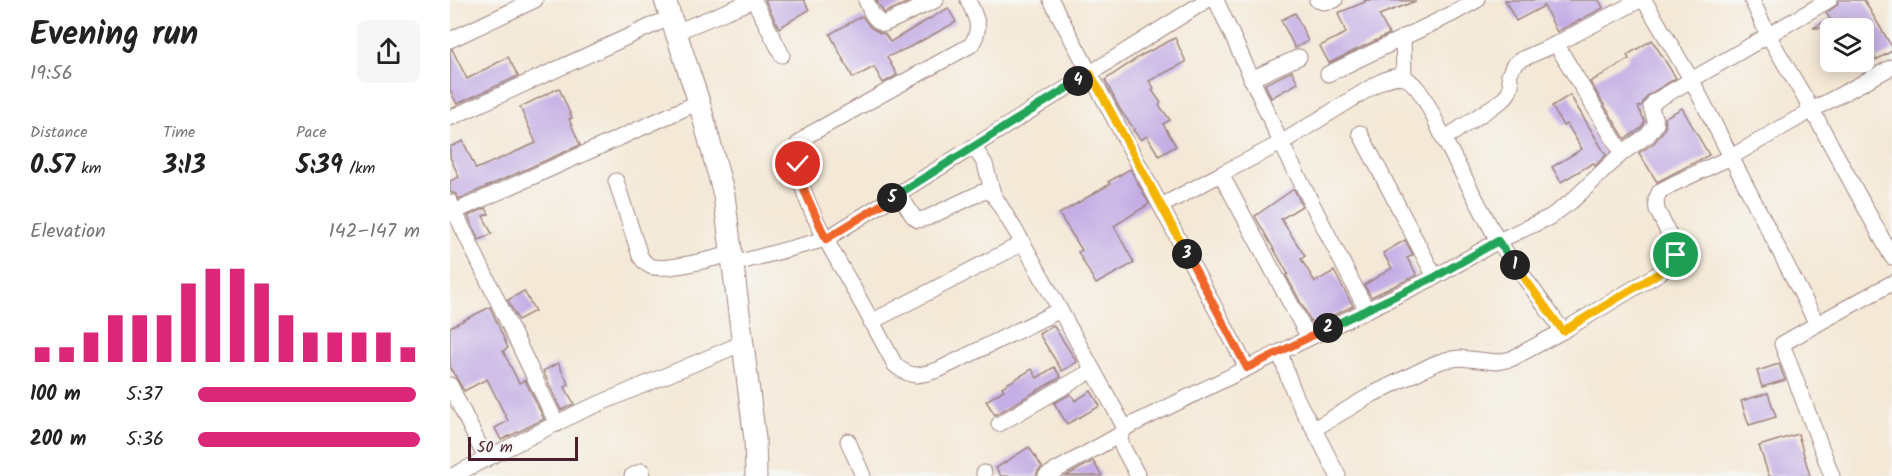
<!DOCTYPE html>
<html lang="en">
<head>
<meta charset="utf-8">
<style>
	body { margin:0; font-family:Kalam,sans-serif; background:#f6f6f6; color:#222; height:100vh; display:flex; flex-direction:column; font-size:22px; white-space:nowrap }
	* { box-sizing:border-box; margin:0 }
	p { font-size:20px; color:#767676 }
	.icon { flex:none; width:33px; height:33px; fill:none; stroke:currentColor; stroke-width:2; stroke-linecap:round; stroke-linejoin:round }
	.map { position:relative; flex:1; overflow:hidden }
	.drawer { display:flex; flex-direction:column; background:#fff; width:450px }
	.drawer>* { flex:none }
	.fabs { position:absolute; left:1370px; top:18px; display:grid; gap:12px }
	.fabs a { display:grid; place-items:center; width:54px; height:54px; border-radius:9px; background:#fff; box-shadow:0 3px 15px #0003; font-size:30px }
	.scale { position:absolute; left:18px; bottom:15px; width:110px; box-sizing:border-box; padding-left:6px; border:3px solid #4a1f2b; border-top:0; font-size:16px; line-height:21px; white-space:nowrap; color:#4a1f2b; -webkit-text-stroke:4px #f6f6f2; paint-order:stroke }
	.pin { position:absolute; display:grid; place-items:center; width:51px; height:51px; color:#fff; margin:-26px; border:3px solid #fff; border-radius:50%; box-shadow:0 2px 6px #0007 }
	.km { position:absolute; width:30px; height:30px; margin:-15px; border-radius:50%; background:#222; color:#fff; font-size:16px; line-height:30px; text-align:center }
	.round { display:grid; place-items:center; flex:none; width:63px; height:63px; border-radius:9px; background:#f6f6f6 }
	.head { display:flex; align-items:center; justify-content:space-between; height:102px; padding:0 30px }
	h1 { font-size:33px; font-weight:600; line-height:45px }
	.figures { display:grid; grid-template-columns:repeat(3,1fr); gap:9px; height:102px; padding:6px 30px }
	.figures div { display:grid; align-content:center }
	.figures b { font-size:26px; font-weight:600 }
	.figures small { font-size:16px; font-weight:400 }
	.figures p { font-size:16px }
	.chart { height:168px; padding:12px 30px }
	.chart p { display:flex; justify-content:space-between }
	.chart svg { width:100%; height:108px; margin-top:6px; stroke:#db2777; stroke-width:6 }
	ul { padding:0 30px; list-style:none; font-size:20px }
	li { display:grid; grid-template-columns:96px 72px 1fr; align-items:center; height:45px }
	li i { height:15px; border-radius:8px; background:#db2777 }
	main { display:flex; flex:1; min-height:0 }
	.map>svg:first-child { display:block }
	.building { fill:#c4aee5 }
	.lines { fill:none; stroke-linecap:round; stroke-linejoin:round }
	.street-casing { stroke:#9f8480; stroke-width:17 }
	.secondary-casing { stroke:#9f8480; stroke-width:23 }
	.street { stroke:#fff; stroke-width:15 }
	.secondary { stroke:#fff; stroke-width:21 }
	.split-1-casing { stroke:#fff; stroke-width:12 }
	.split-2-casing { stroke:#fff; stroke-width:12 }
	.split-3-casing { stroke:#fff; stroke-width:12 }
	.split-4-casing { stroke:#fff; stroke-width:12 }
	.split-5-casing { stroke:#fff; stroke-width:12 }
	.split-6-casing { stroke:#fff; stroke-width:12 }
	.split-1 { stroke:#f5b400; stroke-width:8 }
	.split-2 { stroke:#22a559; stroke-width:8 }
	.split-3 { stroke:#f0652b; stroke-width:8 }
	.split-4 { stroke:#f5b400; stroke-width:8 }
	.split-5 { stroke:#22a559; stroke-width:8 }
	.split-6 { stroke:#f0652b; stroke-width:8 }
</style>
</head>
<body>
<main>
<section class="drawer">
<div class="head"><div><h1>Evening run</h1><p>19:56</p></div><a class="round"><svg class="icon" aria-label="share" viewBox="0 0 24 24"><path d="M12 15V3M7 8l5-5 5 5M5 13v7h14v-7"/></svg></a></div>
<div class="figures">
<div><p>Distance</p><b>0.57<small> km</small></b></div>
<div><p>Time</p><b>3:13</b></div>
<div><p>Pace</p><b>5:39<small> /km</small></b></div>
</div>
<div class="chart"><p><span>Elevation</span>142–147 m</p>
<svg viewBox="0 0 160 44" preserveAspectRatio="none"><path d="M5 44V38M15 44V38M25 44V32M35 44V25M45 44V25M55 44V25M65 44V12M75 44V6M85 44V6M95 44V12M105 44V25M115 44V32M125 44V32M135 44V32M145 44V32M155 44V38"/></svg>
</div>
<ul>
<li><b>100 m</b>5:37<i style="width:98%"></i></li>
<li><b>200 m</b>5:36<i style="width:100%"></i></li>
</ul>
</section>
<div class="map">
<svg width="1442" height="476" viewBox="0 0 1442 476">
	<rect width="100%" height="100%" fill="#f6f6f2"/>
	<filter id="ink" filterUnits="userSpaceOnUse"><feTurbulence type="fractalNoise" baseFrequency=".0167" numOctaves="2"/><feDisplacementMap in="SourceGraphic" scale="12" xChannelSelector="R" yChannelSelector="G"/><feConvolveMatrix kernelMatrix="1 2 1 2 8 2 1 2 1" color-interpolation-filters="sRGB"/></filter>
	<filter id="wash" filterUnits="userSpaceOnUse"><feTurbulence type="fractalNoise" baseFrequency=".008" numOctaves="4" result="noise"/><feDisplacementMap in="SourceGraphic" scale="24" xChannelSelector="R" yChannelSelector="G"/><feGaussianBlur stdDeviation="1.35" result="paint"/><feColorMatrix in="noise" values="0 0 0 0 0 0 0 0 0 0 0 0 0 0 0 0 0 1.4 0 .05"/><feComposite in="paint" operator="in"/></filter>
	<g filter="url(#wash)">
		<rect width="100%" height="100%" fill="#f4e8d6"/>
		<g id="blocks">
			<!-- building -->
			<g class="building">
				<polygon points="315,0 354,0 359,10 329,28"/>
				<polygon points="426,0 463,0 434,13"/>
				<polygon points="914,0 966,1 929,15 939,34 879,63 870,46 896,33 888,13 915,2"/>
				<polygon points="1055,0 1149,0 1153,8 1107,32 1094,6 1066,21"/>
				<polygon points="1389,0 1414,0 1442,47 1442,51 1426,60 1413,38 1413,28 1363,28 1380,19 1376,13 1387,5"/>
				<polygon points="498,8 506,22 462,46 437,57 447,75 433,83 424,67 403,78 380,34 412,16 420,27 430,33 435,34 440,42"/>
				<polygon points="845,13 858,41 845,48 831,20"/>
				<polygon points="725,38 736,62 699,81 704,88 702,90 711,103 709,105 720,120 713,124 726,146 709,156 697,136 691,140 683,130 684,129 671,111 655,80 692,55"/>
				<polygon points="1202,40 1226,78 1197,96 1191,106 1188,107 1195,122 1191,128 1175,139 1140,82 1179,59 1177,55"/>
				<polygon points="2,49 17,79 58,57 68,76 7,104 0,90 0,50"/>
				<polygon points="842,71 848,83 821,98 815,84"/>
				<polygon points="109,88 122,118 119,119 130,145 9,199 6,194 0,192 0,181 9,177 0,157 0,147 13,141 26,169 86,143 70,107"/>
				<polygon points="1120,95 1156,155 1145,166 1143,163 1111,182 1102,167 1132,149 1117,124 1113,126 1102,106"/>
				<polygon points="1232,108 1259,155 1207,182 1189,153 1204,143 1214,130 1216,125 1214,118"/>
				<polygon points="680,169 699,204 664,226 684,263 646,284 628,252 632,250 609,214 660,184 658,182"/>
				<polygon points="844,189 852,206 831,219 855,256 851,259 865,282 884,271 903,306 863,325 836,275 838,274 805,216"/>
				<polygon points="36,208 39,214 33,216 42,234 29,240 18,216"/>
				<polygon points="955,240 963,255 957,258 967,275 921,297 914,285 942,268 933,253"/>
				<polygon points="74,291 85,311 68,320 58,300"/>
				<polygon points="40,307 58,348 53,351 69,383 75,380 94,419 51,440 45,428 58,421 37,379 14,391 0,367 0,327"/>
				<polygon points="603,325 627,362 612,371 589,334"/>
				<polygon points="108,363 119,385 115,387 124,404 111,410 93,371"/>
				<polygon points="1329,364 1335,380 1312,387 1307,371"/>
				<polygon points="604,367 611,377 545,415 536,401 554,390 552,387 582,369 587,378"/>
				<polygon points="641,391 650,406 617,424 604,403 621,394 625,401"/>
				<polygon points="1318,393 1326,417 1299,425 1291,401"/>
				<polygon points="1348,434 1360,476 1319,476 1309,446"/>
				<polygon points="579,447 592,467 588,471 586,476 551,476 546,468"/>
				<polygon points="643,461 652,476 616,476"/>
			</g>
		</g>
	</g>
	<g filter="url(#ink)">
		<use href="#blocks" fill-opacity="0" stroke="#9f8480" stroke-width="1.5"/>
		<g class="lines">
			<!-- street casing -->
			<g class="street-casing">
				<g id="street">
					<polyline points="304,0 332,55"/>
					<path d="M416,0C420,10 423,20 434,24L486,0"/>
					<path d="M518,0C526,18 533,27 521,45L360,134L348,144C339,183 382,250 401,284C416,311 431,338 445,365C462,379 469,376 488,370L610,310"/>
					<polyline points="601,0 797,368"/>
					<polyline points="766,0 831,143 771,174 859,338 985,277 1048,241 1113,331 1219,267 1226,255 1223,242 1207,210 1206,199 1210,191 1223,184 1281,157 1362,110 1442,67"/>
					<polyline points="867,0 873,2 885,0"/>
					<polyline points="1190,0 1106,44 1070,60 1063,66 1059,75 1061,85 1059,92 1054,99 994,139 1048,241 1100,217 1122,201 1172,153 1198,135 1206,124 1201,107 1205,101 1379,0"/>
					<polyline points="1194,0 1241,79 1367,324 1332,344 1382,476"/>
					<polyline points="1302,0 1318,35 1362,110 1442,257"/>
					<polyline points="226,32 304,0"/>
					<polyline points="953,38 954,77"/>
					<polyline points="0,40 85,0"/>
					<polyline points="1106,44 1172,153"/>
					<polyline points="878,74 1002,14 1027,0"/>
					<polyline points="801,79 849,57"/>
					<polyline points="0,118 221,17"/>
					<polyline points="910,133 985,277"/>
					<polyline points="524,147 535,164 543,194"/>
					<path d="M166,181L190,256C193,260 195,264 200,266C216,272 263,258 282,254"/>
					<polyline points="449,194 463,216 468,220 477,218 530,193 537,191 543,194 573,243 675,428 859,338"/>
					<polyline points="0,202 107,424"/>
					<polyline points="711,206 771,174"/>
					<polyline points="4,212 249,102"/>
					<polyline points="283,264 376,239 757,0"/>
					<path d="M916,309L831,143L928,83C936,79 946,74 955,78C972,85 986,123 994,139"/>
					<polyline points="421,322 573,243"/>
					<polyline points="1367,324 1442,283"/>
					<path d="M830,352C839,382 847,403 864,429"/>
					<polyline points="0,385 36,459"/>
					<polyline points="549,424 643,370"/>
					<polyline points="675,428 670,438 672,446 688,476"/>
					<polyline points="398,441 413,476"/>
					<polyline points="534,473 534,476"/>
					<polyline points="2,476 127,413 293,343"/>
					<polyline points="182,476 192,471"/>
					<polyline points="596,476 671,434"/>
					<polyline points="888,476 864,429 923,394 984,364 995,360 1010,358 1047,362 1061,359 1113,331"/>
				</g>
			</g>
			<!-- secondary casing -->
			<g class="secondary-casing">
				<polyline id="secondary" points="215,0 249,102 274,195 305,439 306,476"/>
			</g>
			<!-- street -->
			<use href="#street" class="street"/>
			<!-- secondary -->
			<use href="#secondary" class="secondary"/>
		</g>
	</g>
	<g class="lines" filter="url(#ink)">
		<!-- split-1 casing -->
		<g class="split-1-casing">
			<polyline id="split-1" points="1065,265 1113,331 1219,267 1226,255"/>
		</g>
		<!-- split-2 casing -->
		<g class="split-2-casing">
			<polyline id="split-2" points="878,328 985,277 1048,241 1065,265"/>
		</g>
		<!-- split-3 casing -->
		<g class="split-3-casing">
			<polyline id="split-3" points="737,254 797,368 878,328"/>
		</g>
		<!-- split-4 casing -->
		<g class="split-4-casing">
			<polyline id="split-4" points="628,81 640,73 737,254"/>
		</g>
		<!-- split-5 casing -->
		<g class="split-5-casing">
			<polyline id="split-5" points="442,198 628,81"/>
		</g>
		<!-- split-6 casing -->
		<g class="split-6-casing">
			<polyline id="split-6" points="348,164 355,192 376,239 442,198"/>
		</g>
		<!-- split-1 -->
		<use href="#split-1" class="split-1"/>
		<!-- split-2 -->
		<use href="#split-2" class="split-2"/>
		<!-- split-3 -->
		<use href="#split-3" class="split-3"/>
		<!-- split-4 -->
		<use href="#split-4" class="split-4"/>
		<!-- split-5 -->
		<use href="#split-5" class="split-5"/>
		<!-- split-6 -->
		<use href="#split-6" class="split-6"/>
	</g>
</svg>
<div class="fabs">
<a><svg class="icon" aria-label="layers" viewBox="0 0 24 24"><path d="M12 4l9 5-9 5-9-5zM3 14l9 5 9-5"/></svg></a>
</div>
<div class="scale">50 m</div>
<div class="pin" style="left:1226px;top:255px;background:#1e9e55"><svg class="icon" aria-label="arrive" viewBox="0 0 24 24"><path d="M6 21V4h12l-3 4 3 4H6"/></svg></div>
<div class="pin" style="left:348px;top:164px;background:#d93025"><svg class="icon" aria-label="check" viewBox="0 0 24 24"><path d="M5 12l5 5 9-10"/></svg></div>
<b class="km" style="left:1065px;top:265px">1</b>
<b class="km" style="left:878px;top:328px">2</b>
<b class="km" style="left:737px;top:254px">3</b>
<b class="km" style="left:628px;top:81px">4</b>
<b class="km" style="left:442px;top:198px">5</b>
</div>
</main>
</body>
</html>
